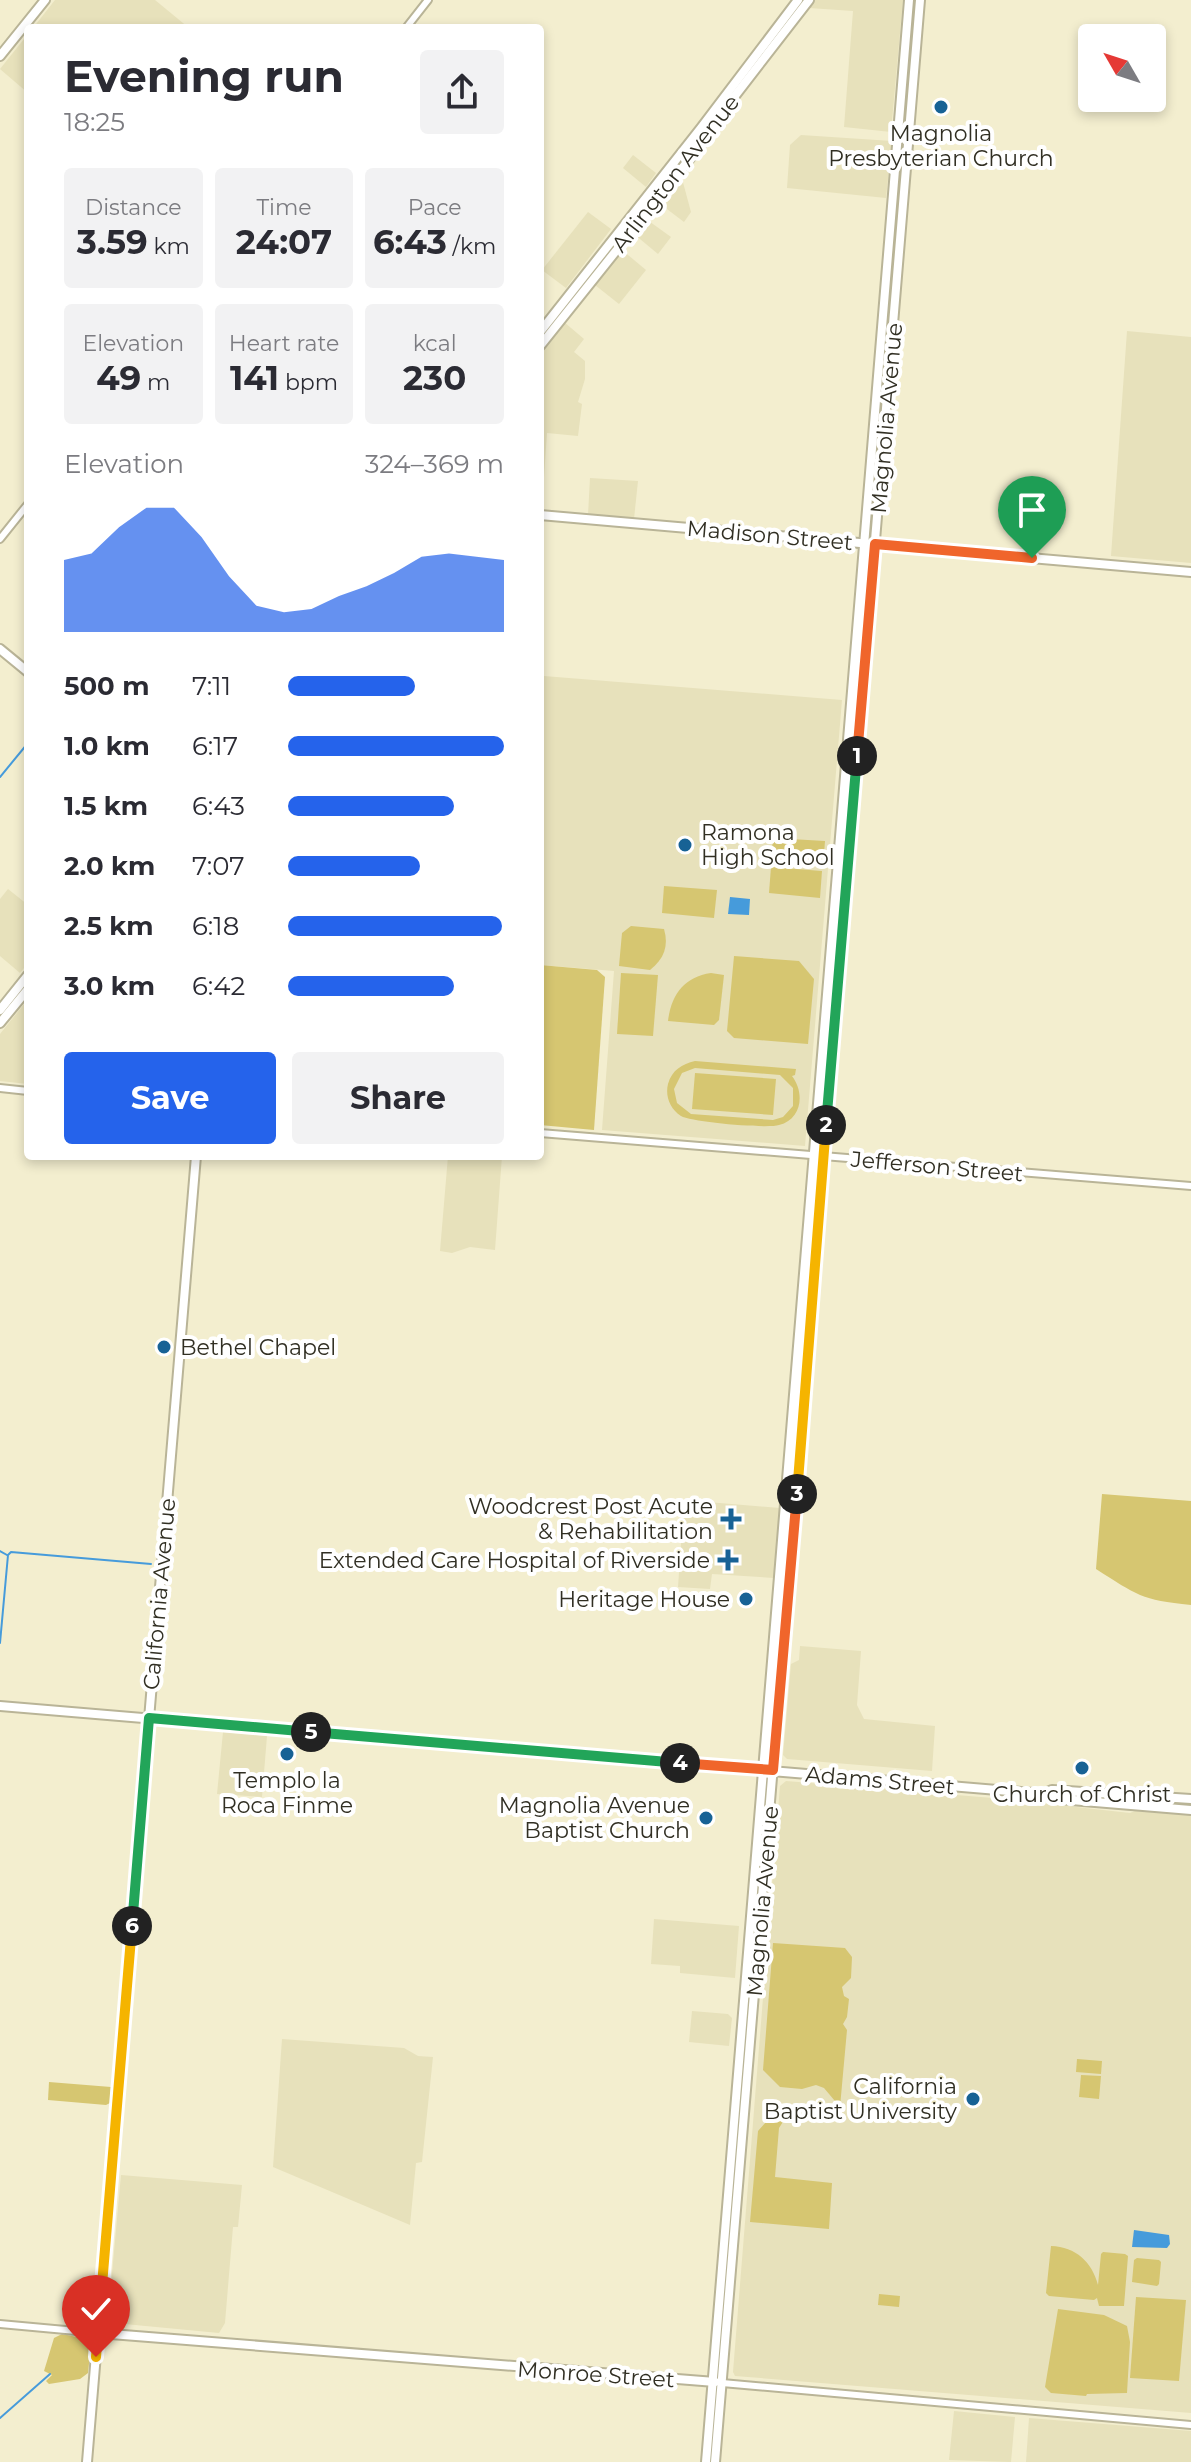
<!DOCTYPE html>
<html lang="en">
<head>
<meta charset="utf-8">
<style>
	body { margin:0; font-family:Montserrat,sans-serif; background:#f2f2f3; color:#2b2b33; height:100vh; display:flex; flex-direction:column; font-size:30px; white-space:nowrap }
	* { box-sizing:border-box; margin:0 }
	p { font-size:26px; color:#7c7c81 }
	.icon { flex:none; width:44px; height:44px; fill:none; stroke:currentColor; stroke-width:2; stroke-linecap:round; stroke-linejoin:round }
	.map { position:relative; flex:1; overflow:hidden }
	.sheet { position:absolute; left:24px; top:24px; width:520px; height:1136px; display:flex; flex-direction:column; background:#fff; border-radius:8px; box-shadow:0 4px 12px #0003 }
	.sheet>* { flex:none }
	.needle { width:52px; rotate:309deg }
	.controls { position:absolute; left:1078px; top:24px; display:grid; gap:16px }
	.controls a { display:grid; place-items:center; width:88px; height:88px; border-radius:8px; background:#fff; box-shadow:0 4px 12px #0003; font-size:40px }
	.pin { position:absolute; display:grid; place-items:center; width:68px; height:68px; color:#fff; margin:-82px -34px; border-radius:50% 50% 50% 0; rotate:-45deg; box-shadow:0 0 8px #0007 }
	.pin .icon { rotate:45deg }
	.km { position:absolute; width:40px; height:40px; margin:-20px; border-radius:50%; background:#222; color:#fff; font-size:22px; line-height:40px; text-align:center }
	.round { display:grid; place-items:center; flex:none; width:84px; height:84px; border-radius:8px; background:#f2f2f3 }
	.headline { display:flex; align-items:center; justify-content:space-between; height:136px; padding:0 40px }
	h1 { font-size:44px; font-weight:700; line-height:60px }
	.metrics { display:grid; grid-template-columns:repeat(3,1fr); gap:12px; height:136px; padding:8px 40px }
	.metrics div { display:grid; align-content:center; border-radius:8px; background:#f2f2f3; text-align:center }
	.metrics b { font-size:34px; font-weight:700 }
	.metrics small { font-size:22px; font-weight:400 }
	.metrics p { font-size:22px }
	.chart { height:224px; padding:16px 40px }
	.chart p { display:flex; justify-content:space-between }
	.chart svg { width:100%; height:144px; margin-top:8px; fill:#2563eb; opacity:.7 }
	.cta { display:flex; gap:16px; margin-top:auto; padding:16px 40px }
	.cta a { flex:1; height:92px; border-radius:8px; background:#2563eb; color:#fff; font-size:32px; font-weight:700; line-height:92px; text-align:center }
	.cta a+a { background:#f2f2f3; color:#2b2b33 }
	ul { padding:0 40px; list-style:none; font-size:26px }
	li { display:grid; grid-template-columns:128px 96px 1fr; align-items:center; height:60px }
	li i { height:20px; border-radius:10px; background:#2563eb }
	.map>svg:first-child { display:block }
	.built { fill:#e7e1bb }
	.green { fill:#d6c671; fill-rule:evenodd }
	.water { fill:#469bdb }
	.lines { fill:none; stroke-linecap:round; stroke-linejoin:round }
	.stream { stroke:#469bdb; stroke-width:2 }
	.minor-casing { stroke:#b9b497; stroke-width:10 }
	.major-casing { stroke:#b9b497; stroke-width:12 }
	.minor { stroke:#fff; stroke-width:6 }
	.major { stroke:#fff; stroke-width:8 }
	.split-1-casing { stroke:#fff; stroke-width:16 }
	.split-2-casing { stroke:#fff; stroke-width:16 }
	.split-3-casing { stroke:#fff; stroke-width:16 }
	.split-4-casing { stroke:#fff; stroke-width:16 }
	.split-5-casing { stroke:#fff; stroke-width:16 }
	.split-6-casing { stroke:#fff; stroke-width:16 }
	.split-7-casing { stroke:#fff; stroke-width:16 }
	.split-1 { stroke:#f0652b; stroke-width:10 }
	.split-2 { stroke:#22a559; stroke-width:10 }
	.split-3 { stroke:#f5b400; stroke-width:10 }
	.split-4 { stroke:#f0652b; stroke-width:10 }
	.split-5 { stroke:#22a559; stroke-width:10 }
	.split-6 { stroke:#22a559; stroke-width:10 }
	.split-7 { stroke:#f5b400; stroke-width:10 }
	.poi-dot { fill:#176295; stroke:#fff; stroke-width:3 }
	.labels { text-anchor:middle; stroke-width:8; stroke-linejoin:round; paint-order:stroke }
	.poi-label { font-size:22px; fill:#312f23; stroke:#fff; text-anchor:end }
	.street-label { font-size:22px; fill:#312f23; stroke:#fff }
</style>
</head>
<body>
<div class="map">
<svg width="1191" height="2462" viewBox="0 0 1191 2462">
	<rect width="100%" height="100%" fill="#f3eecf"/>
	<!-- built -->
	<g class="built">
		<polygon points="55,0 155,0 189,28 33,28"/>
		<polygon points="815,0 903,0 891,132 844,127 853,11 809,8"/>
		<polygon points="28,34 28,93 0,69"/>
		<polygon points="801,135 892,141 886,198 787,188 790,145"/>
		<polygon points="633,155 656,173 646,187 623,168"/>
		<polygon points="681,175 691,212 684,222 659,203"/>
		<polygon points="588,212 611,229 566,288 542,270"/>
		<polygon points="646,219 671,237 658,254 634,234"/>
		<polygon points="622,250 646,270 619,304 595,285"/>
		<polygon points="564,322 584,339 574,352 585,361 585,379 578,402 582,404 578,436 547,433 544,477 540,476 540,352"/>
		<polygon points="1127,331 1191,337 1191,563 1111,556"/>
		<polygon points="590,478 638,481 634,519 588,515"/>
		<polygon points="544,676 842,700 805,1146 602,1130 614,971 540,965 540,724"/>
		<polygon points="8,889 28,905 28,963 20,973 0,956 0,899"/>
		<polygon points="28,999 28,1084 0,1081 0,1034"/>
		<polygon points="448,1156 502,1156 495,1250 470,1247 452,1253 440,1251"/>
		<polygon points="684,1500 780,1508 774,1578 712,1574 710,1589 678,1587"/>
		<polygon points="800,1646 861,1651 857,1705 864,1719 935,1726 932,1771 787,1759 783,1755 791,1664 799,1660"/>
		<polygon points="223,1732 267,1736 262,1797 217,1794"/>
		<polygon points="786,1781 1005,1799 1130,1813 1135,1811 1191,1815 1191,2413 735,2376 733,2372 780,1786"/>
		<polygon points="654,1919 739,1926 735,1978 680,1973 680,1966 651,1964"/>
		<polygon points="692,2011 728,2014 732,2018 729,2046 689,2042"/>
		<polygon points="282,2039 404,2048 418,2056 433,2057 422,2162 416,2163 410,2225 273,2167"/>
		<polygon points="121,2175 242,2185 238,2227 233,2227 225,2323 219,2333 114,2323 108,2317"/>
		<polygon points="954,2411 1015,2417 1011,2462 949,2460"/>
		<polygon points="1029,2418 1191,2431 1191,2462 1026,2462"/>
	</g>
	<!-- green -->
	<g class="green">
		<polygon points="773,838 825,841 823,867 771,862"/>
		<polygon points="771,867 822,871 820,898 769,893"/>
		<polygon points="664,886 717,890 714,918 662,913"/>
		<path d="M631,926L664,929C669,946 664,959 650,970L619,966L622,933Z"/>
		<polygon points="734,956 799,961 814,979 808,1044 734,1038 727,1031"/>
		<polygon points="540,965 597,970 605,977 594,1130 540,1125"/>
		<polygon points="621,973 658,975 653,1036 617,1034"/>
		<path d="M711,973L724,975L719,1020L714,1025L668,1021C671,995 684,977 711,973Z"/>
		<path d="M695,1061L796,1069L795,1075L792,1076C805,1093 802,1119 779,1125C767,1129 691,1122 681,1116C670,1109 665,1096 668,1084C672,1070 682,1064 695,1061ZM695,1068L780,1075L793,1088V1106L783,1117L773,1120L691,1114L677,1103L674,1089L682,1073Z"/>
		<polygon points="695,1073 776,1079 773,1115 692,1109"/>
		<path d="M1102,1494L1191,1501V1605C1141,1600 1137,1595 1096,1569Z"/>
		<polygon points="773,1943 845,1948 852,1957 851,1978 842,1987 844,1996 849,1999 847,2017 843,2024 847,2030 840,2107 824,2088 816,2085 802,2089 780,2087 763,2070"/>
		<polygon points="1077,2059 1102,2061 1101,2074 1076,2072"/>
		<polygon points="1081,2075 1101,2076 1099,2099 1079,2097"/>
		<polygon points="49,2082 111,2087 110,2103 106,2105 48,2100"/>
		<polygon points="774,2113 788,2114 779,2128 775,2177 832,2183 829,2229 750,2222 758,2131"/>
		<path d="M1051,2246C1076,2247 1092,2262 1098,2285L1101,2254L1103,2252L1125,2254L1128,2256L1124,2306H1099L1097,2298L1094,2300L1049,2296L1046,2293Z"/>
		<polygon points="1137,2258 1159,2260 1161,2262 1159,2284 1157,2286 1132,2282 1134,2260"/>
		<polygon points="879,2294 900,2296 899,2307 878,2305"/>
		<polygon points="1136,2297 1186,2300 1179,2381 1130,2378"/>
		<polygon points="1058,2309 1104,2315 1127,2326 1130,2342 1127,2393 1087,2394 1086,2396 1051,2393 1045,2387"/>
		<polygon points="62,2334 82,2338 91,2345 88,2373 80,2379 49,2384 46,2381 52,2375 44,2371 54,2338"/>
	</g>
	<!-- water -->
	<g class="water">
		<polygon points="730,897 750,899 749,915 728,914"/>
		<polygon points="1134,2230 1169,2235 1170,2244 1167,2248 1132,2247"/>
	</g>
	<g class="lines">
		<!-- stream -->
		<g class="stream">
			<polyline points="0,777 28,743"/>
			<polyline points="0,1551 7,1555"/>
			<polyline points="0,1643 8,1555 11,1552 151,1564"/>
			<polyline points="0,2418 50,2374"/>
		</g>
		<!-- minor casing -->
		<g class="minor-casing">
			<g id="minor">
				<polyline points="406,28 428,0"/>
				<polyline points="0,539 28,504"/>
				<polyline points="0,1088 28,1091"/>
				<polyline points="540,1133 1191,1186"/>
				<polyline points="0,2324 98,2333"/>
				<polyline points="722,2383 1191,2425"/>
			</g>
		</g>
		<!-- major casing -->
		<g class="major-casing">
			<g id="major">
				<polyline points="0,56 45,0"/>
				<polyline points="540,332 701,128 798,0"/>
				<polyline points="540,346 703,142 734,97 809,0"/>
				<polyline points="540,515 1191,572"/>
				<polyline points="0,649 28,672"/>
				<polyline points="0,1010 28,975"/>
				<polyline points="0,1023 28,989"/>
				<polyline points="0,1706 1033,1793 1059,1799 1191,1810"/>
				<polyline points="1043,1794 1052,1790 1191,1799"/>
				<polyline points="98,2333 715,2382"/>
				<polyline points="87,2462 196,1156"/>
				<polyline points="706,2462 909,0"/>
				<polyline points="715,2462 920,0"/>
			</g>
		</g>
		<!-- minor -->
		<use href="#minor" class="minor"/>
		<!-- major -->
		<use href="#major" class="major"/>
	</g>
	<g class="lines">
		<!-- split-1 casing -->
		<g class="split-1-casing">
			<polyline id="split-1" points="857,756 875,544 1032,558"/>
		</g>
		<!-- split-2 casing -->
		<g class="split-2-casing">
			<polyline id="split-2" points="826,1125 857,756"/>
		</g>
		<!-- split-3 casing -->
		<g class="split-3-casing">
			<polyline id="split-3" points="797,1494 826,1125"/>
		</g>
		<!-- split-4 casing -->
		<g class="split-4-casing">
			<polyline id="split-4" points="680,1763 773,1770 797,1494"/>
		</g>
		<!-- split-5 casing -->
		<g class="split-5-casing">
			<polyline id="split-5" points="311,1732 680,1763"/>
		</g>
		<!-- split-6 casing -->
		<g class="split-6-casing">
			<polyline id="split-6" points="132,1926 149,1718 311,1732"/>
		</g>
		<!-- split-7 casing -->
		<g class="split-7-casing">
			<polyline id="split-7" points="96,2357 132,1926"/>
		</g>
		<!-- split-1 -->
		<use href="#split-1" class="split-1"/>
		<!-- split-2 -->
		<use href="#split-2" class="split-2"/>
		<!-- split-3 -->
		<use href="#split-3" class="split-3"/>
		<!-- split-4 -->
		<use href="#split-4" class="split-4"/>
		<!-- split-5 -->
		<use href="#split-5" class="split-5"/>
		<!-- split-6 -->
		<use href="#split-6" class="split-6"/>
		<!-- split-7 -->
		<use href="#split-7" class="split-7"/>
	</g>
	<!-- markers -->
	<g class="poi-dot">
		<circle cx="941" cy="107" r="8"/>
		<circle cx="685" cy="845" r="8"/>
		<circle cx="164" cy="1347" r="8"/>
		<path d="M727 1507h8v8h8v8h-8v8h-8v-8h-8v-8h8z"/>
		<path d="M724 1548h8v8h8v8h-8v8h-8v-8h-8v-8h8z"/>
		<circle cx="746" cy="1599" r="8"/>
		<circle cx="287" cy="1754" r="8"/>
		<circle cx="1082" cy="1768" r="8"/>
		<circle cx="706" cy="1818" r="8"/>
		<circle cx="973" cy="2099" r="8"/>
	</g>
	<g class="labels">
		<!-- poi labels -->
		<g class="poi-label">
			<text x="941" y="141" text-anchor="middle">Magnolia<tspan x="941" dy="25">Presbyterian Church</tspan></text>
			<text x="701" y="840" text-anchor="start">Ramona<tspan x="701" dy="25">High School</tspan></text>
			<text x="180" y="1355" text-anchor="start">Bethel Chapel</text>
			<text x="713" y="1514">Woodcrest Post Acute<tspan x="713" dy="25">&amp; Rehabilitation</tspan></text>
			<text x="710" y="1568">Extended Care Hospital of Riverside</text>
			<text x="730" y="1607">Heritage House</text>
			<text x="287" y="1788" text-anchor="middle">Templo la<tspan x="287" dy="25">Roca Finme</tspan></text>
			<text x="1082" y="1802" text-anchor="middle">Church of Christ</text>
			<text x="690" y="1813">Magnolia Avenue<tspan x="690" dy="25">Baptist Church</tspan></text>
			<text x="957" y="2094">California<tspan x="957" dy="25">Baptist University</tspan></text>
		</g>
		<!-- street labels -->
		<g class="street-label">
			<text transform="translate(675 173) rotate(-52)" y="8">Arlington Avenue</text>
			<text transform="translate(886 418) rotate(-85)" y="8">Magnolia Avenue</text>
			<text transform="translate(770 535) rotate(5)" y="8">Madison Street</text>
			<text transform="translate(937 1166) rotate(5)" y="8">Jefferson Street</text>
			<text transform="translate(159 1594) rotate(-85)" y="8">California Avenue</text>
			<text transform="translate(880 1780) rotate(5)" y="8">Adams Street</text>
			<text transform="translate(762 1901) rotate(-85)" y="8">Magnolia Avenue</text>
			<text transform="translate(596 2374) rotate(4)" y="8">Monroe Street</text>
		</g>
	</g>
</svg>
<div class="controls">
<a><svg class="needle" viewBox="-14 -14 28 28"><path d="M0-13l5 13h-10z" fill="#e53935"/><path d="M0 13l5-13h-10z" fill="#7c7c81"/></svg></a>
</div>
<div class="pin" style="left:1032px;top:558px;background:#1e9e55"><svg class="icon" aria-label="arrive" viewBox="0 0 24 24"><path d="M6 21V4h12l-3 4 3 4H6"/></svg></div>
<div class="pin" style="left:96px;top:2357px;background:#d93025"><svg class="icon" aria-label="check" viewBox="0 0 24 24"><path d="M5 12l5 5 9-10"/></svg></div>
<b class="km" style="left:857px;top:756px">1</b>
<b class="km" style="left:826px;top:1125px">2</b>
<b class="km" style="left:797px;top:1494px">3</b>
<b class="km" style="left:680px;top:1763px">4</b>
<b class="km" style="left:311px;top:1732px">5</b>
<b class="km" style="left:132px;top:1926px">6</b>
<section class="sheet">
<div class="headline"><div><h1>Evening run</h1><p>18:25</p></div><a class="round"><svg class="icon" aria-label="share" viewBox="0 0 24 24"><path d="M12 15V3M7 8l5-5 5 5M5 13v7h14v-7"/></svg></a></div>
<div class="metrics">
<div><p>Distance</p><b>3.59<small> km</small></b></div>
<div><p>Time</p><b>24:07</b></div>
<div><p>Pace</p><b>6:43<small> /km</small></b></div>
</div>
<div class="metrics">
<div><p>Elevation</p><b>49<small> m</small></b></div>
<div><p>Heart rate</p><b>141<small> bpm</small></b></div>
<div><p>kcal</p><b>230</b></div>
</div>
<div class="chart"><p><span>Elevation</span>324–369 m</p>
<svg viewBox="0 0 160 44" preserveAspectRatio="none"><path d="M0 44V22L10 20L20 12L30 6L40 6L50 15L60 27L70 36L80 38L90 37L100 33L110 30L120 26L130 21L140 20L150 21L160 22V44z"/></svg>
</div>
<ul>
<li><b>500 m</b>7:11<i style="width:59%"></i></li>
<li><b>1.0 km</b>6:17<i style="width:100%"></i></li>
<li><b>1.5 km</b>6:43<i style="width:77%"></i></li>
<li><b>2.0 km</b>7:07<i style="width:61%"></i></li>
<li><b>2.5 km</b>6:18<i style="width:99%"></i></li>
<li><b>3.0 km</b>6:42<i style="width:77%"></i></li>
</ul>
<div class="cta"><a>Save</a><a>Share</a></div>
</section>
</div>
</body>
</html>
